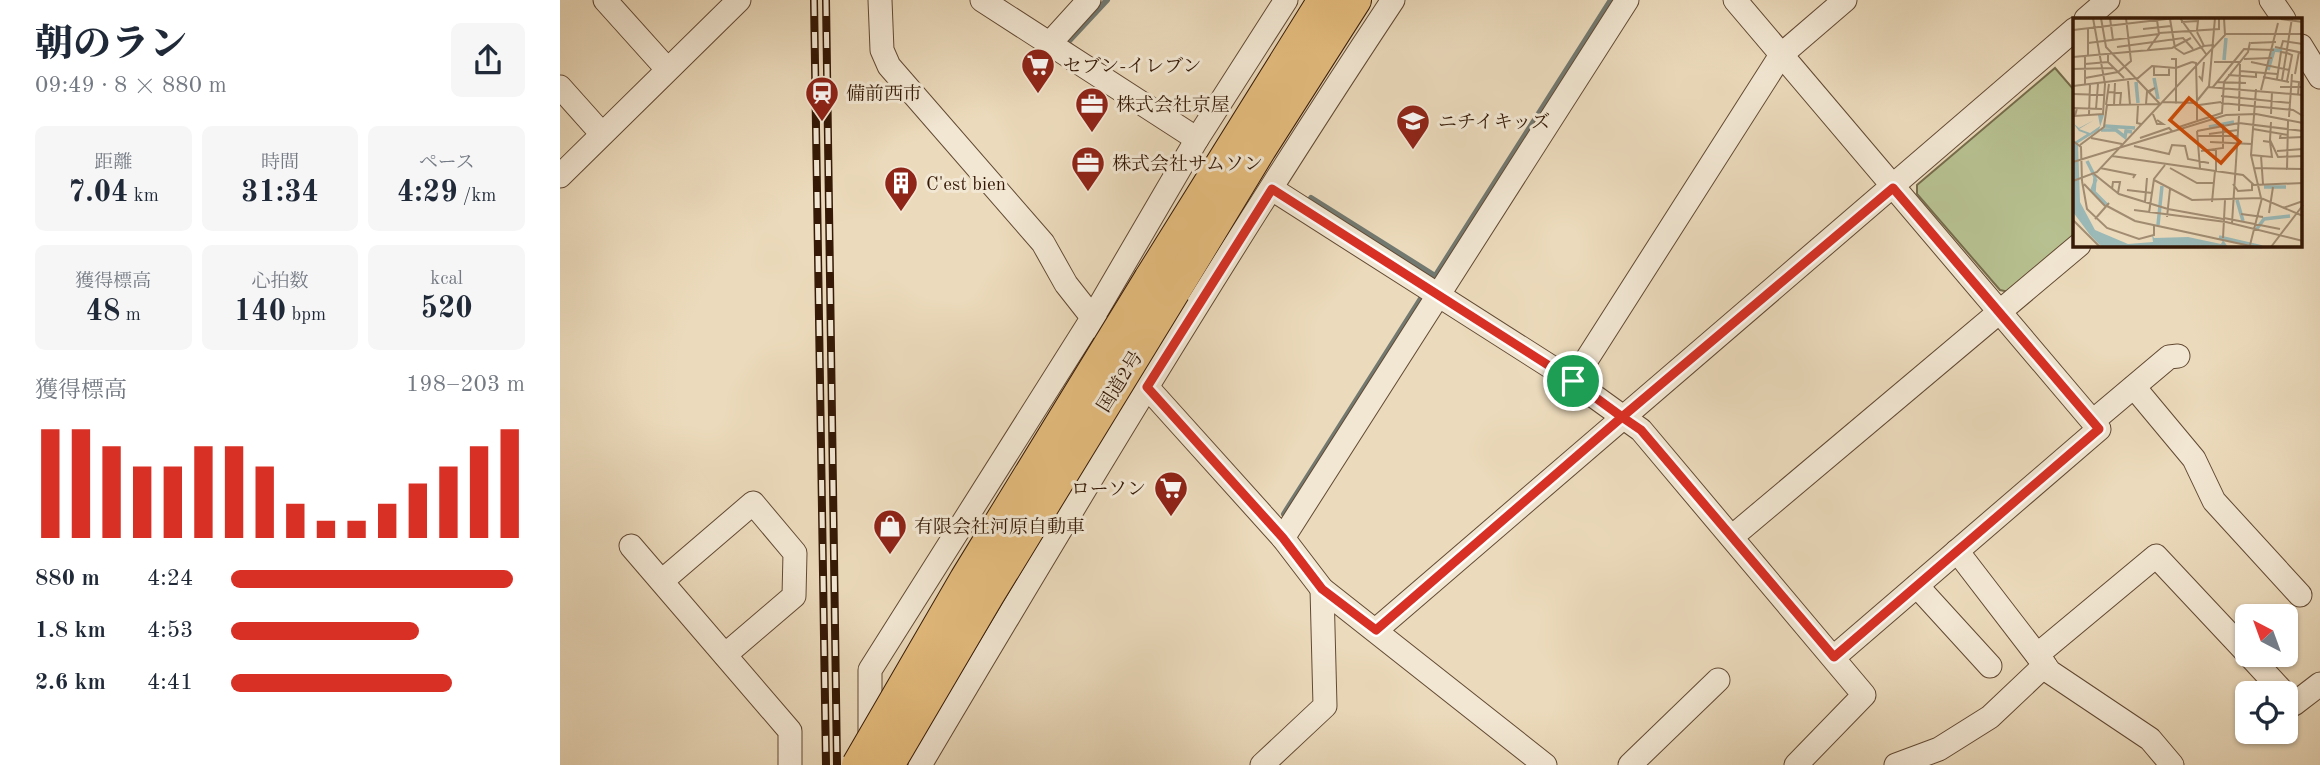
<!DOCTYPE html>
<html lang="ja">
<head>
<meta charset="utf-8">
<style>
	body { margin:0; font-family:"Old Standard TT","Noto Serif JP",serif; background:#f6f6f7; color:#1f2937; height:100vh; display:flex; flex-direction:column; font-size:26px; white-space:nowrap }
	* { box-sizing:border-box; margin:0 }
	p { font-size:23px; color:#747a83 }
	.icon { flex:none; width:38px; height:38px; fill:none; stroke:currentColor; stroke-width:2; stroke-linecap:round; stroke-linejoin:round }
	.map { position:relative; flex:1; overflow:hidden }
	.sheet { display:flex; flex-direction:column; background:#fff; width:560px }
	.sheet>* { flex:none }
	.needle { width:46px; rotate:319deg }
	.tools { position:absolute; left:1675px; top:604px; display:grid; gap:14px }
	.tools a { display:grid; place-items:center; width:63px; height:63px; border-radius:10px; background:#fff; box-shadow:0 2px 5px #0004; font-size:35px }
	.pin { position:absolute; display:grid; place-items:center; width:60px; height:60px; color:#fff; margin:-30px; border:4px solid #fff; border-radius:50%; box-shadow:0 2px 7px #0007 }
	.round { display:grid; place-items:center; flex:none; width:74px; height:74px; border-radius:10px; background:#f6f6f7 }
	.summary { display:flex; align-items:center; justify-content:space-between; height:119px; padding:0 35px }
	h1 { font-size:38px; font-weight:800; line-height:52px }
	.stats { display:grid; grid-template-columns:repeat(3,1fr); gap:10px; height:119px; padding:7px 35px }
	.stats div { display:grid; align-content:center; border-radius:10px; background:#f6f6f7; text-align:center }
	.stats b { font-size:30px; font-weight:800 }
	.stats small { font-size:19px; font-weight:400 }
	.stats p { font-size:19px }
	.chart { height:196px; padding:14px 35px }
	.chart p { display:flex; justify-content:space-between }
	.chart svg { width:100%; height:126px; margin-top:7px; stroke:#d93025; stroke-width:6 }
	ul { padding:0 35px; list-style:none; font-size:23px }
	li { display:grid; grid-template-columns:112px 84px 1fr; align-items:center; height:52px }
	li i { height:18px; border-radius:9px; background:#d93025 }
	main { display:flex; flex:1; min-height:0 }
	.map>svg:first-child { display:block }
	.green { fill:#b7c090; stroke:#766c4b; stroke-width:2 }
	.lines { fill:none; stroke-linecap:round; stroke-linejoin:round }
	.stream { stroke:#727970; stroke-width:6 }
	.minor-casing { stroke:#624933; stroke-width:25 }
	.highway-casing { stroke:#351906; stroke-width:34 }
	.minor { stroke:#f2e7d3; stroke-width:23 }
	.highway { stroke:#e6bd7e; stroke-width:32 }
	.rail-casing { stroke:#351906; stroke-width:8 }
	.rail { stroke:#f2e7d3; stroke-width:5; stroke-dasharray:16; stroke-linecap:butt }
	.highway-bridge-casing { stroke:#351906; stroke-width:34; stroke-linecap:butt }
	.highway-bridge { stroke:#e6bd7e; stroke-width:32 }
	.route-casing { stroke:#fff; stroke-width:14 }
	.route { stroke:#d93025; stroke-width:9 }
	.labels { text-anchor:middle; stroke-width:6; stroke-linejoin:round; paint-order:stroke }
	.poi-label { font-size:19px; fill:#351906; stroke:#f2e7d3; text-anchor:start }
	.street-label { font-size:19px; fill:#351906; stroke:#f2e7d3 }
	.inset-river { fill:none; stroke:#9ab9b7; stroke-width:3.5 }
	.inset-road { fill:none; stroke:#a28d73; stroke-width:2 }
	.view { fill:#cd4f0b; fill-opacity:0.15; stroke:#cd4f0b; stroke-width:3.5 }
	.inset-edge { fill:none; stroke:#351906; stroke-width:3.5 }
</style>
</head>
<body>
<main>
<section class="sheet">
<div class="summary"><div><h1>朝のラン</h1><p>09:49 · 8 × 880 m</p></div><a class="round"><svg class="icon" aria-label="share" viewBox="0 0 24 24"><path d="M12 15V3M7 8l5-5 5 5M5 13v7h14v-7"/></svg></a></div>
<div class="stats">
<div><p>距離</p><b>7.04<small> km</small></b></div>
<div><p>時間</p><b>31:34</b></div>
<div><p>ペース</p><b>4:29<small> /km</small></b></div>
</div>
<div class="stats">
<div><p>獲得標高</p><b>48<small> m</small></b></div>
<div><p>心拍数</p><b>140<small> bpm</small></b></div>
<div><p>kcal</p><b>520</b></div>
</div>
<div class="chart"><p><span>獲得標高</span>198–203 m</p>
<svg viewBox="0 0 160 44" preserveAspectRatio="none"><path d="M5 44V6M15 44V6M25 44V12M35 44V19M45 44V19M55 44V12M65 44V12M75 44V19M85 44V32M95 44V38M105 44V38M115 44V32M125 44V25M135 44V19M145 44V12M155 44V6"/></svg>
</div>
<ul>
<li><b>880 m</b>4:24<i style="width:96%"></i></li>
<li><b>1.8 km</b>4:53<i style="width:64%"></i></li>
<li><b>2.6 km</b>4:41<i style="width:75%"></i></li>
</ul>
</section>
<div class="map">
<svg width="1760" height="765" viewBox="0 0 1760 765">
	<rect width="100%" height="100%" fill="#ebdabb"/>
	<filter id="stains"><feTurbulence type="fractalNoise" baseFrequency=".00286" numOctaves="4"/><feColorMatrix values="0 0 0 0 .2 0 0 0 0 .09 0 0 0 0 .02 0 0 0 .5 -.17"/></filter>
	<radialGradient id="worn" r=".72"><stop offset=".6" stop-color="#630" stop-opacity="0"/><stop offset="1" stop-color="#630" stop-opacity=".3"/></radialGradient>
	<!-- green -->
	<polygon class="green" points="1495,68 1515,91 1515,235 1449,292 1440,290 1357,194 1357,185"/>
	<g class="lines">
		<!-- stream -->
		<g class="stream">
			<polyline points="512,47 507,43 547,0"/>
			<polyline points="751,198 875,276"/>
			<polyline points="724,514 1051,0"/>
		</g>
		<!-- minor casing -->
		<g class="minor-casing">
			<g id="minor">
				<polyline points="45,0 107,69"/>
				<polyline points="320,0 322,50 329,66 483,243 506,284 587,387 723,538 762,589 985,765"/>
				<polyline points="422,0 637,139"/>
				<polyline points="1175,0 1539,429 1274,657"/>
				<polyline points="1711,0 1724,19"/>
				<polyline points="1526,19 1548,0"/>
				<polyline points="491,42 529,0"/>
				<polyline points="1741,46 1760,77"/>
				<polyline points="0,87 42,134"/>
				<polyline points="0,176 179,0"/>
				<polyline points="712,189 1013,381 1081,430 1304,695 1236,765"/>
				<polyline points="1013,381 1221,55 1285,0"/>
				<polyline points="1574,387 1634,459 1654,501 1740,595"/>
				<polyline points="1533,421 1609,357 1618,356"/>
				<polyline points="1173,536 1519,245"/>
				<polyline points="723,538 1067,0"/>
				<polyline points="71,546 230,731 230,765"/>
				<polyline points="1397,551 1490,672 1590,739 1612,765"/>
				<polyline points="102,581 193,503 235,553 234,596 165,655"/>
				<polyline points="1357,586 1430,666"/>
				<polyline points="816,630 1515,29"/>
				<polyline points="1688,654 1724,693"/>
				<polyline points="1477,655 1596,556 1687,653"/>
				<polyline points="1726,695 1734,704 1760,684"/>
				<polyline points="310,744 310,670 533,317 637,139 726,0"/>
				<path d="M360,765C513,507 667,250 833,0"/>
				<polyline points="702,765 765,706 762,589"/>
				<polyline points="1070,765 1158,680"/>
				<polyline points="1336,765 1379,749 1430,717 1485,665"/>
			</g>
		</g>
		<!-- highway casing -->
		<g class="highway-casing">
			<g id="highway">
				<polyline points="590,279 764,0"/>
				<polyline points="614,291 700,149 795,0"/>
			</g>
		</g>
		<!-- minor -->
		<use href="#minor" class="minor"/>
		<!-- highway -->
		<use href="#highway" class="highway"/>
		<!-- rail casing -->
		<g class="rail-casing">
			<g id="rail">
				<polyline points="254,0 266,765"/>
				<polyline points="266,0 277,765"/>
			</g>
		</g>
		<!-- rail -->
		<use href="#rail" class="rail"/>
		<!-- highway-bridge casing -->
		<g class="highway-bridge-casing">
			<g id="highway-bridge">
				<polyline points="298,765 406,579 590,279"/>
				<polyline points="328,765 428,595 614,291"/>
			</g>
		</g>
		<!-- highway-bridge -->
		<use href="#highway-bridge" class="highway-bridge"/>
	</g>
	<g class="lines">
		<!-- route casing -->
		<g class="route-casing">
			<polyline id="route" points="1013,381 712,189 587,387 723,538 762,589 816,630 1062,417 1081,430 1274,657 1539,429 1333,188 1062,417 1013,381"/>
		</g>
		<!-- route -->
		<use href="#route" class="route"/>
	</g>
	<!-- icons -->
	<defs>
		<g id="supermarket-pin" transform="scale(1.75)"><path d="M0 17L-7.5 6A9.5 9.5 0 1 1 7.5 6Z" fill="#8f2418" stroke="#f2e7d3"/><path d="M-6-5.5h2.5l.6 2H6L4.5 2H-2.5L-4.4-4H-6ZM-1.5 3.2a1.3 1.3 0 1 0 .1 0ZM3 3.2a1.3 1.3 0 1 0 .1 0Z" fill="#fff"/></g>
		<g id="station-pin" transform="scale(1.75)"><path d="M0 17L-7.5 6A9.5 9.5 0 1 1 7.5 6Z" fill="#8f2418" stroke="#f2e7d3"/><path d="M-3-6H3Q5-6 5-4V2Q5 4 3 4L4.5 6H3L1.5 4h-3L-3 6H-4.5L-3 4Q-5 4-5 2V-4Q-5-6-3-6ZM-3.5-4v3h7v-3ZM-3.5 1v1.5H-2V1ZM2 1v1.5H3.5V1Z" fill="#fff"/></g>
		<g id="office-pin" transform="scale(1.75)"><path d="M0 17L-7.5 6A9.5 9.5 0 1 1 7.5 6Z" fill="#8f2418" stroke="#f2e7d3"/><path d="M-6-3h4V-5.5h4V-3h4V5H-6ZM-1-4.5V-3h2v-1.5ZM-6 0V1H6V0Z" fill="#fff"/></g>
		<g id="school-pin" transform="scale(1.75)"><path d="M0 17L-7.5 6A9.5 9.5 0 1 1 7.5 6Z" fill="#8f2418" stroke="#f2e7d3"/><path d="M0-5L7-2L0 1L-7-2ZM-4 1L0 2.5L4 1V4Q0 6-4 4Z" fill="#fff"/></g>
		<g id="building-pin" transform="scale(1.75)"><path d="M0 17L-7.5 6A9.5 9.5 0 1 1 7.5 6Z" fill="#8f2418" stroke="#f2e7d3"/><path d="M-4-6H4V6H1V3H-1V6H-4ZM-2.5-4.3h1.7v1.8h-1.7ZM.8-4.3h1.7v1.8H.8ZM-2.5-1h1.7V.8h-1.7ZM.8-1h1.7V.8H.8Z" fill="#fff"/></g>
		<g id="shop-pin" transform="scale(1.75)"><path d="M0 17L-7.5 6A9.5 9.5 0 1 1 7.5 6Z" fill="#8f2418" stroke="#f2e7d3"/><path d="M-5-2.5h2.3a2.7 3.5 0 0 1 5.4 0H5L5.5 6h-11ZM-1.5-2.5h3a1.5 2.3 0 0 0-3 0Z" fill="#fff"/></g>
	</defs>
	<g fill-rule="evenodd">
		<use href="#supermarket-pin" x="478" y="65"/>
		<use href="#station-pin" x="262" y="93"/>
		<use href="#office-pin" x="532" y="104"/>
		<use href="#school-pin" x="853" y="121"/>
		<use href="#office-pin" x="528" y="163"/>
		<use href="#building-pin" x="341" y="183"/>
		<use href="#supermarket-pin" x="611" y="488"/>
		<use href="#shop-pin" x="330" y="526"/>
	</g>
	<g class="labels">
		<!-- poi labels -->
		<g class="poi-label">
			<text x="503" y="72">セブン-イレブン</text>
			<text x="286" y="100">備前西市</text>
			<text x="556" y="111">株式会社京屋</text>
			<text x="878" y="128">ニチイキッズ</text>
			<text x="552" y="170">株式会社サムソン</text>
			<text x="366" y="190">C'est bien</text>
			<text x="586" y="495" text-anchor="end">ローソン</text>
			<text x="354" y="533">有限会社河原自動車</text>
		</g>
		<!-- street labels -->
		<g class="street-label">
			<text transform="translate(559 381) rotate(-58)" y="7">国道2号</text>
		</g>
	</g>
	<!-- overview -->
	<g transform="translate(1513 18)">
		<rect width="229" height="229" fill="#ebdabb"/>
		<path d="M25,97H31L26,112L5,125L7,184L22,212L55,226L80,224L79,216L81,220L115,219L148,226L150,222L155,229H29L17,217L0,194V125L14,116L6,113L0,105L6,110L21,102L6,111L17,115L27,108Z" fill="#9ab9b7"/>
		<path class="inset-river" d="M151,42L153,20M195,52L201,32L209,33M81,60L85,81M63,64L65,85M32,108L62,110M136,109L161,104M28,112H43L52,119L53,113L59,114M14,143L22,159L21,175M23,161L19,172L34,187M191,169H213M164,182L170,203M85,207L89,168M183,212L191,201L217,198M146,219L189,229"/>
		<path class="inset-road" d="M28,0L33,29L88,87M37,0L40,22M107,0L133,36M97,1L102,30M208,1L230,4M108,4L125,3L124,12M70,11L98,8M0,12L102,0M124,14L131,28L141,27M86,15L146,11V0M152,16H230M15,25L86,16M178,25L203,24M44,29L110,20L120,31M202,29L230,35M102,30L111,36L131,28M208,30L210,23L230,26M74,33L86,16L84,2M214,35L219,37L214,63M35,37V44L51,60M0,39L99,30L118,20M12,39V67M15,39V11M98,41H103V86M171,41L199,40M119,44L123,45L124,83M141,44H168M178,44L216,52M12,46L35,44M81,48V57H96V50M0,51L41,50M167,53L204,56M222,56L226,34M155,57L183,59V54M126,58L129,62L131,44M190,59L216,64M12,60L45,54L58,43L53,0M204,61L208,34L214,35M209,62L219,0M55,63L57,87M218,63L226,64L225,77M144,64L173,65M0,68L65,60L79,48L103,50L119,44M135,69L230,77M140,69L171,31L201,32M207,69H230M183,71L178,137L188,180M188,72L205,5M35,74L48,75L47,87M0,76L32,77M148,78L218,85M89,84L124,85V102M123,84L136,68L142,0M148,85L220,92L230,98M73,86L74,74L82,70L76,74M33,87L36,66M41,87L42,65M65,87L64,105L68,106M126,87L148,84M0,90L29,91M4,90L2,98L30,96L32,66L20,0M23,91L25,66M166,93L167,46M16,96L17,67M80,96L84,106H90L84,102M198,96L199,74M216,99L219,56M198,104L197,122L205,139L230,138M106,109L149,95L151,64L175,34L177,24M180,111L215,117M124,113L166,105L230,113M124,113L127,150M208,115L207,120L230,119M136,116L165,112M124,118H165M18,120L49,126M67,120L96,110L99,113M0,123L8,129L9,163M137,124L179,126M7,127L31,109L34,87L87,86M61,128L96,136L99,127L112,128L115,141L136,145M143,130V153M128,133L150,130V106M204,133L230,131M178,137L199,139L197,124L190,123M39,138L170,157L181,167L230,165M188,138L190,166M0,144L153,97L183,96L230,105M27,150L62,157L60,160M97,150L124,165H141M181,150L230,151M214,152L215,103M21,156L46,176L95,191L150,201M81,162L119,182L188,180L230,198M0,163L24,154L152,17L151,0M9,163L14,191L34,210L66,221L81,217V208M11,166L33,189M160,166L165,173L179,172V166M39,171L40,164H47L45,175M54,172L79,175M72,184L74,160M139,184L142,153M34,188L62,203L182,229M210,190L230,183M61,192L153,204L230,223M76,195L81,161L92,147M196,195L200,169M168,196L190,199M94,199L97,171M151,200L207,211M22,201L36,185M0,202L27,229M159,205L166,98M150,220L152,182M177,227L189,180M198,229L230,187"/>
		<path class="view" d="M116,80L167,124L148,145L97,102Z"/>
		<rect width="229" height="229" class="inset-edge"/>
	</g>
	<rect width="100%" height="100%" filter="url(#stains)"/>
	<rect width="100%" height="100%" fill="url(#worn)"/>
</svg>
<div class="tools">
<a><svg class="needle" viewBox="-14 -14 28 28"><path d="M0-13l5 13h-10z" fill="#e53935"/><path d="M0 13l5-13h-10z" fill="#747a83"/></svg></a>
<a><svg class="icon" aria-label="locate" viewBox="0 0 24 24"><circle cx="12" cy="12" r="6"/><path d="M12 2v4M12 18v4M2 12h4M18 12h4"/></svg></a>
</div>
<div class="pin" style="left:1013px;top:381px;background:#1e9e55"><svg class="icon" aria-label="arrive" viewBox="0 0 24 24"><path d="M6 21V4h12l-3 4 3 4H6"/></svg></div>
</div>
</main>
</body>
</html>
